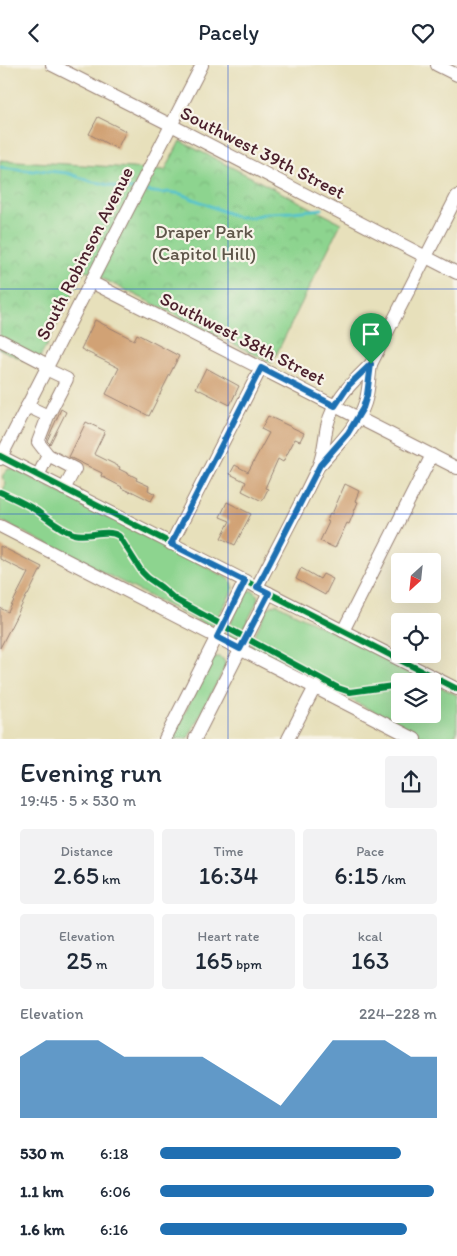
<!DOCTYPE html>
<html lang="en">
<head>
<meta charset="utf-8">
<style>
	body { margin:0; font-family:Itim,sans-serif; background:#f2f2f3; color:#1f2937; height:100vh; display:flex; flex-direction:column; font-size:19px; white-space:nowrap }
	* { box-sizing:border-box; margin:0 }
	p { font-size:16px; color:#747a83 }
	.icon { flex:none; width:28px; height:28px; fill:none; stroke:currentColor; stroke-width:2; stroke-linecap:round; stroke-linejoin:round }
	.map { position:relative; height:674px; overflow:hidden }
	.details { display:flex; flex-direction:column; background:#fff; flex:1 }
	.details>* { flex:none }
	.needle { width:32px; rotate:207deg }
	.fabs { position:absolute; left:391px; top:488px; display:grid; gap:10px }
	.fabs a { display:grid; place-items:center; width:50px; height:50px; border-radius:5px; background:#fff; box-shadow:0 5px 20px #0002; font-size:25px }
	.pin { position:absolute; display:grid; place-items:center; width:42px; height:42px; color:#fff; margin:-51px -21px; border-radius:50% 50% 50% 0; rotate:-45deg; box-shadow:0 0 5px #0007 }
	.pin .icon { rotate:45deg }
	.round { display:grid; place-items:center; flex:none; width:52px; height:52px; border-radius:5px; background:#f2f2f3 }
	.summary { display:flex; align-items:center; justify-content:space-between; height:85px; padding:0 20px }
	h1 { font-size:28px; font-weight:600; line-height:38px }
	.metrics { display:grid; grid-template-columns:repeat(3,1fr); gap:8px; height:85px; padding:5px 20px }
	.metrics div { display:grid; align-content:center; border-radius:5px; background:#f2f2f3; text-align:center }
	.metrics b { font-size:25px; font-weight:600 }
	.metrics small { font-size:14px; font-weight:400 }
	.metrics p { font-size:14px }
	.chart { height:140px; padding:10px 20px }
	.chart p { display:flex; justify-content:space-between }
	.chart svg { width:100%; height:90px; margin-top:5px; fill:#1f6fb2; opacity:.7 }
	ul { padding:0 20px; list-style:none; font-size:16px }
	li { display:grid; grid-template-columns:80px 60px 1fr; align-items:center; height:38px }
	li i { height:12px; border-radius:6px; background:#1f6fb2 }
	header { display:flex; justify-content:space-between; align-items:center; height:65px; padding:0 20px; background:#fff; font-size:22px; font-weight:600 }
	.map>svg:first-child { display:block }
	.grass { fill:#8dd48f; stroke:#6c7a5d }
	.park { fill:url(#park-crowns); stroke:#6c7a5d }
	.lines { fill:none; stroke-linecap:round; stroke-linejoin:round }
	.stream { stroke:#56c3ca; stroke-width:3 }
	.building { fill:#d1a275 }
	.minor-casing { stroke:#988073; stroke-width:14 }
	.minor { stroke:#fff; stroke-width:12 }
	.cycleway-casing { stroke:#f7f3e8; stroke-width:9 }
	.cycleway { stroke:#00873e; stroke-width:6 }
	.route-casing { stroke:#fff; stroke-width:10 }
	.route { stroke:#1f6fb2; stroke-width:6 }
	.grid { fill:none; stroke:#1d4ed8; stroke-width:1; stroke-opacity:0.55 }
	.labels { text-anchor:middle; stroke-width:4.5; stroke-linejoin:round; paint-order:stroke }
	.street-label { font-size:19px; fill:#4a1f2b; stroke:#f7f3e8 }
	.park-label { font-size:19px; fill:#5e5549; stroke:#f7f3e8 }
</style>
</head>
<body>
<header><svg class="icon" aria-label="back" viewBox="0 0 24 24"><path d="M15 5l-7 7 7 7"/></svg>Pacely<svg class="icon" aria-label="heart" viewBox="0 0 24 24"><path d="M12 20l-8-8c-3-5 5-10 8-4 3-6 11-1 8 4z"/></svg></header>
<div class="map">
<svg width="457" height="674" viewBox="0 0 457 674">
	<defs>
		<pattern id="park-crowns" width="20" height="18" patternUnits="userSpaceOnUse" patternTransform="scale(1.25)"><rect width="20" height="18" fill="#8dd48f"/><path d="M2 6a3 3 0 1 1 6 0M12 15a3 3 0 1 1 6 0" fill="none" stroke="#7bb67c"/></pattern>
	</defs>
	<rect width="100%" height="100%" fill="#f7f3e8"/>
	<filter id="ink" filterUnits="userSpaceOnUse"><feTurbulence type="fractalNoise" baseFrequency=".02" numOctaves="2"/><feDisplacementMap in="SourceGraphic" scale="10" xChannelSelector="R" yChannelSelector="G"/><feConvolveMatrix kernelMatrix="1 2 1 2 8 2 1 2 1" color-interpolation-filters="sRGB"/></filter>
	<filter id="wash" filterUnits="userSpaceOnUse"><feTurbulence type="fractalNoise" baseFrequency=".0096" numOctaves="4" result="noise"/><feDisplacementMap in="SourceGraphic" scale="20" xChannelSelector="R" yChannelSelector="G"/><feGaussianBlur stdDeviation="1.12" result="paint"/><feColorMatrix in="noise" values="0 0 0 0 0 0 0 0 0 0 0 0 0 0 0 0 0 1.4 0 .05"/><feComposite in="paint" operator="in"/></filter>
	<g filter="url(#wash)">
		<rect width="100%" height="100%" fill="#e7e0bb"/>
		<!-- grass -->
		<g class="grass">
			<polygon points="8,404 14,404 228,513 232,517 234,523 214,559 208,561 0,455 0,431 6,419 2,412 3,410"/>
			<path d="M247,526C253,525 256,526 258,532L257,537L242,567L238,573L233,574L229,572L227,567L244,529Z"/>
			<polygon points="276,539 430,616 400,616 400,649 432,649 433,618 457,630 457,667 453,673 426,673 255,586 253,584 251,579 253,573 268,543"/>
			<polygon points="215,592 219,592 223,594 225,598 225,602 188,673 172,674 211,595"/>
		</g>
		<!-- park -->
		<polygon class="park" points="180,76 341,158 272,298 85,205 36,301 0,284 0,95 165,105"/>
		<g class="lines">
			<!-- stream -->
			<g class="stream">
				<polyline points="0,102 33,106 38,105 67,108 93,117 101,118 119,123 133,124"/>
				<polyline points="142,126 147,126 161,128 169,127 181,129 237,152 252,152 268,148 292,147 322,144"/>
			</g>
		</g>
		<g id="blocks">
			<!-- building -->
			<g class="building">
				<polygon points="98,52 126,66 117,84 89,69"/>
				<polygon points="95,255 134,275 137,269 179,291 149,351 106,329 119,303 81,284"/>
				<polygon points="206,303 239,321 230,340 196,323"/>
				<polygon points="61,344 66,347 50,379 47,376"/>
				<polygon points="268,351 304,368 300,376 295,374 283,397 278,394 265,423 268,424 262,436 242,426 246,417 230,409 235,400 248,407 269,368 261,364"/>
				<polygon points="86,357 105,366 94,389 120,402 119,404 137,413 136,415 149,421 148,425 155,429 151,436 131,426 130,427 121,423 122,422 101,411 102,408 69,392"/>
				<polygon points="345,419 359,426 355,436 358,437 349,459 347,458 335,483 320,476 329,457 327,456 330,448 332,449"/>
				<polygon points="227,437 251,449 235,480 221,473 230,456 220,452"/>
				<polygon points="0,481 42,502 28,530 27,530 0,583 0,543 8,547 28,508 0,494"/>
				<polygon points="301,503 320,514 323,509 333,514 325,530 296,514"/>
			</g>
		</g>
	</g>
	<g filter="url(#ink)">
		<use href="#blocks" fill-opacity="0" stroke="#988073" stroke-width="1"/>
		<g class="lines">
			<!-- minor casing -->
			<g class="minor-casing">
				<g id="minor">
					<polyline points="52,0 171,60 457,208"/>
					<polyline points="437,0 457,10"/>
					<polyline points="91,217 457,403"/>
					<polyline points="0,275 48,300"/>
					<polyline points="46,304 67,314 48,351"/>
					<polyline points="27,341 48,351 38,377 48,390"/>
					<polyline points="0,391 457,624"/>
					<polyline points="0,394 202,0"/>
					<path d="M321,399C337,380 357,362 365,338C369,326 369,312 371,299"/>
					<polyline points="38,411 48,390 75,404 64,424"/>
					<polyline points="0,461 415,674"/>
					<polyline points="171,479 261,303"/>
					<path d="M257,522C277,482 299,443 318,402C324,389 324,375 327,361C334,333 352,318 371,299L457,131"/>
					<polyline points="343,566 432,390"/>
					<polyline points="165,674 245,516"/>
					<polyline points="195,674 269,528"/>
					<polyline points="288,674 315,622"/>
				</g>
			</g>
			<!-- minor -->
			<use href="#minor" class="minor"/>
			<!-- cycleway casing -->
			<g class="cycleway-casing">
				<g id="cycleway">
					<polyline points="0,391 457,624"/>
					<path d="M0,427C13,433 30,440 41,449C52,457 61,465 74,469C89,473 106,463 119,471L142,507L148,513L161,522L176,535L338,623L350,627L400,620"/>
				</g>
			</g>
			<!-- cycleway -->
			<use href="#cycleway" class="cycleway"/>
		</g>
	</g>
	<g class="lines" filter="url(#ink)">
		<!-- route casing -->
		<g class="route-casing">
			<polygon id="route" points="371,299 367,330 363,343 348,368 320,400 265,507 257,522 269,528 240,584 217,572 245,516 171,479 261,303 335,341 349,320"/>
		</g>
		<!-- route -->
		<use href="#route" class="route"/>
	</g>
	<!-- grid -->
	<path class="grid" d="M228,0V674M0,224H457M0,449H457"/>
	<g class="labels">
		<!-- street labels -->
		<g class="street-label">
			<text transform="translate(263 87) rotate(27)" y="7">Southwest 39th Street</text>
			<text transform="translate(84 188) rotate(-63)" y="7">South Robinson Avenue</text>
			<text transform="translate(243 273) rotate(27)" y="7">Southwest 38th Street</text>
		</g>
		<!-- park labels -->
		<g class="park-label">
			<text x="204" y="173">Draper Park<tspan x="204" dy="22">(Capitol Hill)</tspan></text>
		</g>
	</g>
</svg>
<div class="fabs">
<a><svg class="needle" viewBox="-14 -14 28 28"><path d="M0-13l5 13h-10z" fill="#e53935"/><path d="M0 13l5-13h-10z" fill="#747a83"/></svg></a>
<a><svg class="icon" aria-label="locate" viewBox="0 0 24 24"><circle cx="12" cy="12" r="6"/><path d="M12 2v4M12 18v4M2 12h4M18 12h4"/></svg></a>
<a><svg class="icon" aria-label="layers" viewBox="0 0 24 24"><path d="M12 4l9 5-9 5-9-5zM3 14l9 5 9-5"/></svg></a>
</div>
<div class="pin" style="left:371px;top:299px;background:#1e9e55"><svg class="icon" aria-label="arrive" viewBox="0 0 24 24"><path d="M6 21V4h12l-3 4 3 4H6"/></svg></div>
</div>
<section class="details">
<div class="summary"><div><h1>Evening run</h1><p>19:45 · 5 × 530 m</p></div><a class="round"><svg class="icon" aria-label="share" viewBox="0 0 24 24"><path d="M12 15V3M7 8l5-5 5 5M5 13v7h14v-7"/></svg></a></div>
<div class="metrics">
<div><p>Distance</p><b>2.65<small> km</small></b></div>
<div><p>Time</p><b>16:34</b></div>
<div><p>Pace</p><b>6:15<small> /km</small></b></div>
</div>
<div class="metrics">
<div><p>Elevation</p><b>25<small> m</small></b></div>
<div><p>Heart rate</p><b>165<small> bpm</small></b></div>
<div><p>kcal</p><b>163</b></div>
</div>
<div class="chart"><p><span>Elevation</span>224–228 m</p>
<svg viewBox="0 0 160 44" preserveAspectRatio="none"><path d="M0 44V14L10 6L20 6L30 6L40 14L50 14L60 14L70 14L80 22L90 30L100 38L110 22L120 6L130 6L140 6L150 14L160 14V44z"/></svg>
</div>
<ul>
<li><b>530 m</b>6:18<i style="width:87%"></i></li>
<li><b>1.1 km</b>6:06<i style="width:99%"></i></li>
<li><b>1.6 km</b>6:16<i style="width:89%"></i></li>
</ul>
</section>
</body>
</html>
